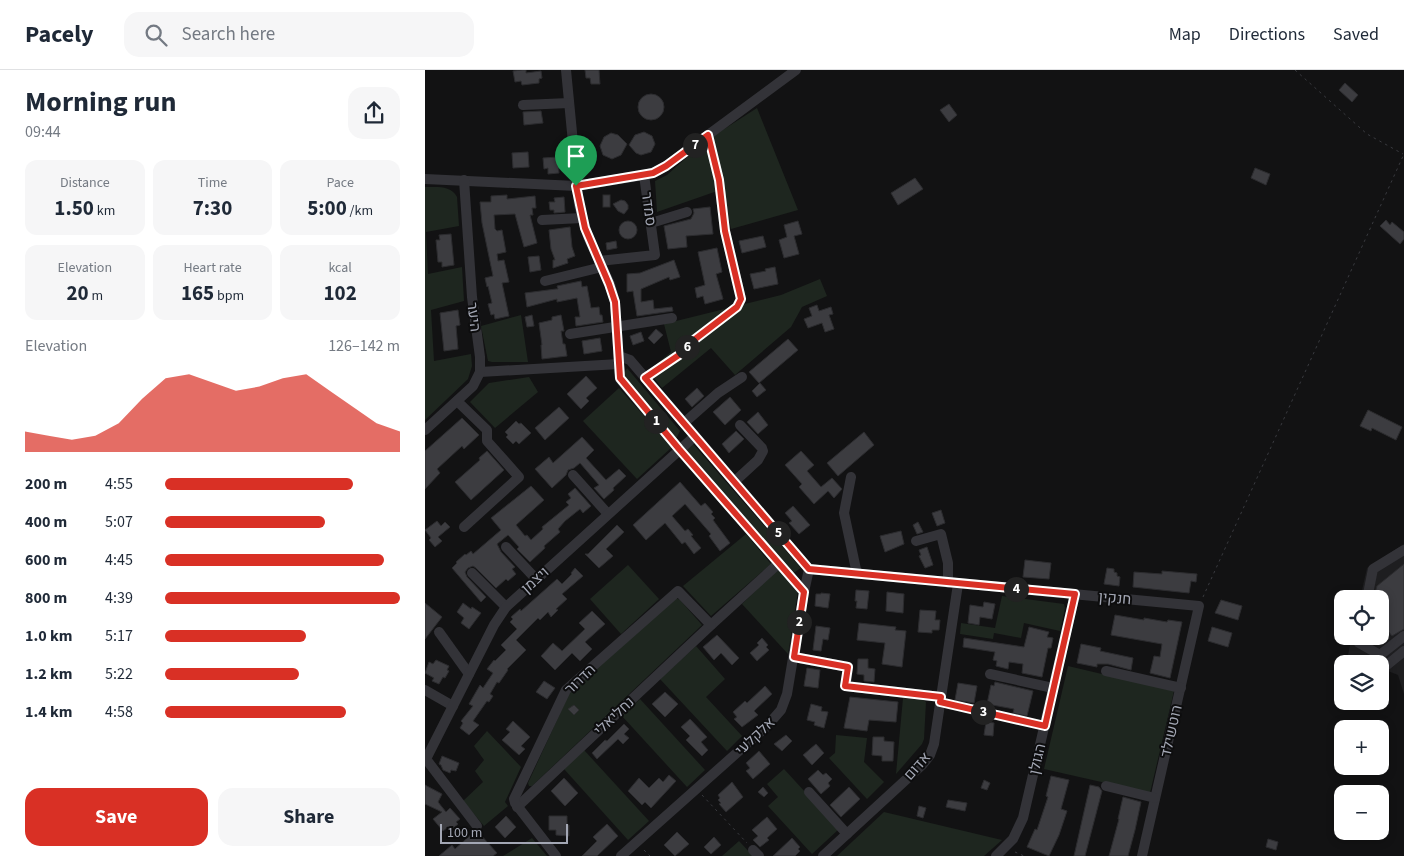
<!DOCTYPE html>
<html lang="en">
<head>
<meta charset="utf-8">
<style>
	body { margin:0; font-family:"Source Sans 3",Heebo,sans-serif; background:#f6f6f7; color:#1f2937; height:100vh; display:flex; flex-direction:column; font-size:19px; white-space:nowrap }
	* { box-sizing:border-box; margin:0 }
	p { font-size:16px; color:#747a83 }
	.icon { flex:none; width:28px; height:28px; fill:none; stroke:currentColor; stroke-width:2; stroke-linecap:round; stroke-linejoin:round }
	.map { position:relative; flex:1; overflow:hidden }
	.sheet { display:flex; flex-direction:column; background:#fff; width:425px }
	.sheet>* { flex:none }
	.buttons { position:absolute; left:909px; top:520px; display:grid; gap:10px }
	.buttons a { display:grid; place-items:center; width:55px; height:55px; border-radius:10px; background:#fff; box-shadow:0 2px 8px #0003; font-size:25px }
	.scale { position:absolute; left:15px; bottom:12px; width:128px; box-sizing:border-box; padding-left:5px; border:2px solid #a3a7b4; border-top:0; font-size:14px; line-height:18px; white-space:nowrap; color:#a3a7b4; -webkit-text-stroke:4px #0d0d0e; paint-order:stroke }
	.pin { position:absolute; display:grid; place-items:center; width:42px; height:42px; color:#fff; margin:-51px -21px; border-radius:50% 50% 50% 0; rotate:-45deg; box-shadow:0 0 5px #0007 }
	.pin .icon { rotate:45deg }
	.km { position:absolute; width:25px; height:25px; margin:-12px; border-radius:50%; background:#222; color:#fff; font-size:14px; line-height:25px; text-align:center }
	.round { display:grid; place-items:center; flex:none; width:52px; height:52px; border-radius:15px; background:#f6f6f7 }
	.head { display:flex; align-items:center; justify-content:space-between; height:85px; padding:0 25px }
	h1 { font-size:28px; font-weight:700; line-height:38px }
	.figures { display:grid; grid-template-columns:repeat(3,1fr); gap:8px; height:85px; padding:5px 25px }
	.figures div { display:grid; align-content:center; border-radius:12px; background:#f6f6f7; text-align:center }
	.figures b { font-size:21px; font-weight:700 }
	.figures small { font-size:14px; font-weight:400 }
	.figures p { font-size:14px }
	.chart { height:140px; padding:10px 25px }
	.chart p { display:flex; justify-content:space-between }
	.chart svg { width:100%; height:90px; margin-top:5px; fill:#d93025; opacity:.7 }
	.action { display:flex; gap:10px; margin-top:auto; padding:10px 25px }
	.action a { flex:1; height:58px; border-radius:15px; background:#d93025; color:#fff; font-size:20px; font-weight:700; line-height:58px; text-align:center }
	.action a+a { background:#f6f6f7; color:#1f2937 }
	ul { padding:0 25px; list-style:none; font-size:16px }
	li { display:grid; grid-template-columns:80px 60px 1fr; align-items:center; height:38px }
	li i { height:12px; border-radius:6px; background:#d93025 }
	header { display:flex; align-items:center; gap:30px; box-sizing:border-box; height:70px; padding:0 25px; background:#fff; border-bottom:1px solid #e0e1e3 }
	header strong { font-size:24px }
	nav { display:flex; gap:28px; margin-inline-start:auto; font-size:18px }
	.search { width:350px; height:45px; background:#f6f6f7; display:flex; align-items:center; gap:12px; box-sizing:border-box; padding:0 18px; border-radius:15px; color:#747a83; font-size:19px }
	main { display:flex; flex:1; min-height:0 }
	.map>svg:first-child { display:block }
	.built { fill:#1e1e20 }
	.green { fill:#1e261f }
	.building { fill:#3c3c40; stroke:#2c2c2f }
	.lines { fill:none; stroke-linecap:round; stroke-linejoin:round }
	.path { stroke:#393a3f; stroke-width:1; stroke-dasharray:2.5 4; stroke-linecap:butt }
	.minor { stroke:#333338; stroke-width:10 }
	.route-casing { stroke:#fff; stroke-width:10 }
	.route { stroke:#d93025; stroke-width:6 }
	.labels { text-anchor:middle; stroke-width:4; stroke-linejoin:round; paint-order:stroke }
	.street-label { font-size:15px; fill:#a3a7b4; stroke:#0d0d0e }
</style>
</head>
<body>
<header>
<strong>Pacely</strong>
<div class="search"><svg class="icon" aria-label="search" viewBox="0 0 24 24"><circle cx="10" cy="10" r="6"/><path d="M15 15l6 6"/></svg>Search here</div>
<nav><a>Map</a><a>Directions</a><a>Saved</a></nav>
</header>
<main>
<section class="sheet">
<div class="head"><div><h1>Morning run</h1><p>09:44</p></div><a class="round"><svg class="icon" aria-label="share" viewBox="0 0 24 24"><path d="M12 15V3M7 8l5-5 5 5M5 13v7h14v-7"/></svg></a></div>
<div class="figures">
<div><p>Distance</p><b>1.50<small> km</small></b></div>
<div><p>Time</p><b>7:30</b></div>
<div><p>Pace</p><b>5:00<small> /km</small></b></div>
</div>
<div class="figures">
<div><p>Elevation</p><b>20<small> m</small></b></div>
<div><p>Heart rate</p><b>165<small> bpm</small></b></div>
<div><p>kcal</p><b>102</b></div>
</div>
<div class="chart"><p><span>Elevation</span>126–142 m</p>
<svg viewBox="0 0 160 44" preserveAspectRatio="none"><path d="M0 44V34L10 36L20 38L30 36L40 30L50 18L60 8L70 6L80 10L90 14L100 12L110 8L120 6L130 14L140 22L150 30L160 34V44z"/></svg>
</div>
<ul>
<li><b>200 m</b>4:55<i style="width:80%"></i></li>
<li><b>400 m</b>5:07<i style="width:68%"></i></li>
<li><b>600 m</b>4:45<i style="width:93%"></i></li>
<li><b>800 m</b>4:39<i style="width:100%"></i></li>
<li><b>1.0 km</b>5:17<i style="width:60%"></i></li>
<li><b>1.2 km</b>5:22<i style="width:57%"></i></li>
<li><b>1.4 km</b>4:58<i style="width:77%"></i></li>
</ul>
<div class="action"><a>Save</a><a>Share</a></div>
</section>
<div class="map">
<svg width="979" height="786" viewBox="0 0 979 786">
	<rect width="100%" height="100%" fill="#121213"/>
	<!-- built -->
	<polygon class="built" points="979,474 979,624 973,605 955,598 955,594 945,594 923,585 927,566 955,566 955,529 935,529 942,498"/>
	<!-- green -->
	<g class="green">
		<polygon points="332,38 373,140 306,159 298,119 232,142 230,111 242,105 279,72"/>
		<path d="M0,117C12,117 26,115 32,127L34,156L1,162L3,204L37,197L39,231L6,240L9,291L46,284L47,296L43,309L0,350Z"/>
		<polygon points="395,209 402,226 377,237 366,257 310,305 286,278 237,318 223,301 246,282 239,254 356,225"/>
		<polygon points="96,245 103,292 67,292 63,291 56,256"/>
		<polygon points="202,298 255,361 251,369 197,307"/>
		<polygon points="104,307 113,322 70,358 45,332 64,313"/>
		<polygon points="194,318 247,377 212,409 158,351"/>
		<polygon points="268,374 376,498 367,504 260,381"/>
		<polygon points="321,464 346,494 286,546 258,516"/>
		<polygon points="203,495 234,529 196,564 165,529"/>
		<polygon points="354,498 373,521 363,584 317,534"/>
		<polygon points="577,526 639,534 640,538 635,561 599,553 596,568 569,563 568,569 535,564 536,553 570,558"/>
		<polygon points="251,528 255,530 277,555 107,716 104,716 103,713 144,624"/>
		<polygon points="271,576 300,609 281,627 317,666 302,681 235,609"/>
		<polygon points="643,596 749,621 725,723 619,699"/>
		<polygon points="478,628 498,630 501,632 499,669 497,674 471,704"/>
		<polygon points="215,629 280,700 262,717 197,646"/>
		<polygon points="62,661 96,697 80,732 83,736 59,756 38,731 58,712 50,701 59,690 49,676"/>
		<polygon points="411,665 442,668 439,692 459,712 442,729 404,688 410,683"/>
		<polygon points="159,680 224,751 203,770 139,699"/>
		<polygon points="359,699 414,759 387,784 343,736 353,727 342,714"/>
		<polygon points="459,742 577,770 559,786 412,786"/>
		<polygon points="107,768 122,786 78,786"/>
		<polygon points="314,771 328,786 297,786"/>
	</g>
	<!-- building -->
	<g class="building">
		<polygon points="97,0 101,0 101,3 116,1 117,8 114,9 114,13 97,15 96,11 90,12 88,1"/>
		<polygon points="160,0 174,0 175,14 166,14 165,8 161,8"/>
		<polygon points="920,13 933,25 927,32 914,20"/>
		<circle cx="226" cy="37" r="13"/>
		<polygon points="524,34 532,45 524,52 515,40"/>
		<polygon points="116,41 118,53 99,55 98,42"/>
		<polygon points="219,62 227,66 230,74 226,82 216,85 211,83 204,75 210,65"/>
		<polygon points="186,63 193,65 202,74 196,85 187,89 178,85 175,76 179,67"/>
		<polygon points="103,82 104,97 88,98 87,83"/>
		<polygon points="133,87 134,103 123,104 123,98 119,99 118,88"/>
		<polygon points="830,98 845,104 841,115 826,108"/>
		<polygon points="490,108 498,119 473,135 466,123"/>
		<polygon points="82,125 82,129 110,126 111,138 107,138 108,145 105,145 112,173 99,177 90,144 69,145 70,159 72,161 77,160 81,182 72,184 73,191 79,190 84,212 77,213 84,246 70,249 69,244 66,245 63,234 67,233 63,216 62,217 60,208 68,206 57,153 55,132 66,132 66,126"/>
		<rect x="178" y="125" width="7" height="12"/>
		<polygon points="139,127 140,142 129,143 129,140 125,140 124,132 130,132 129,128"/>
		<polygon points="196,130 200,131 203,135 203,139 199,144 193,141 188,134"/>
		<polygon points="285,137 288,164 261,166 262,177 243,179 239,156 266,149 269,143 268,139"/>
		<polygon points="961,150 965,155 967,152 979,162 979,169 975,174 955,156"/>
		<circle cx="203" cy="160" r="9"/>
		<polygon points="373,151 377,164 369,166 374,184 359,188 354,170 362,167 359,155"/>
		<polygon points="145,157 147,177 150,186 142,189 143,193 128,198 128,190 130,190 126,179 124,160"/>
		<polygon points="26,164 29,195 17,197 17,192 13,192 11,170 15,170 14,165"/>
		<polygon points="338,166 341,177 317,183 314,171"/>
		<polygon points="191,171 192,178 182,180 181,173"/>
		<polygon points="292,178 297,202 291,204 298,229 280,234 278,226 272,228 270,218 280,215 273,182"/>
		<polygon points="114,186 116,200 105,202 103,187"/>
		<polygon points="249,190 255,207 245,210 244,207 216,219 216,232 228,230 229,239 247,237 248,241 212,246 208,221 202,222 202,204 215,203"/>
		<polygon points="350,197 353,214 329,219 325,204 341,201 340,199"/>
		<polygon points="156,211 157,217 162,216 166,238 174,237 175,245 177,245 178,252 151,256 150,247 155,247 152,228 132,232 132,229 102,237 100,223 131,219 133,219 132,216"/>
		<polygon points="392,235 394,241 406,237 408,244 404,245 409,259 400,262 397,253 383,258 379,249 387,246 384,238"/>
		<polygon points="33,240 35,255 31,256 33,279 19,281 15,243"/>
		<polygon points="107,245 109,256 102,257 100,247"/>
		<polygon points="136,245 139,261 136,261 138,274 140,274 142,286 117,289 116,275 117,275 114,253 127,250 127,247"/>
		<polygon points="231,259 238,265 229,274 223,268"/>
		<polygon points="216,262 219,271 208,275 205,266"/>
		<polygon points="175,268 177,281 159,284 157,271"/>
		<polygon points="363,269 373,280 334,313 324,302"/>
		<polygon points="161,306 172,318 161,328 164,331 156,339 142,324"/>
		<polygon points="335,313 341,320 332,327 327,321"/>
		<polygon points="272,318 279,326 267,337 260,329"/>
		<polygon points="305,327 316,340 300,355 288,342"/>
		<polygon points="134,337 144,348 120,370 110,358"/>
		<polygon points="943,340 977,357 971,370 947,358 946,361 935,356"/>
		<polygon points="333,342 343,355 333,364 322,352"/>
		<polygon points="37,348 54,365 39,379 37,376 12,399 15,403 0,419 0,381"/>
		<polygon points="91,351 94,354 96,353 106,363 94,374 91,371 88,374 81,367 83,365 80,362"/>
		<polygon points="311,361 319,369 304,383 297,374"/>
		<polygon points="439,362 449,375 413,406 402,393"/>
		<polygon points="157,367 169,380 161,388 181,410 194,399 201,406 188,418 189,420 179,429 169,418 174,415 155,393 149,398 143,400 141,405 127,418 110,399 124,387 128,393"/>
		<polygon points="62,381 79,400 46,430 30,412 55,390 54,388"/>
		<polygon points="376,381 389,395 382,401 396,417 407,408 417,419 409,428 403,421 389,434 374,417 377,414 360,395"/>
		<polygon points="255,412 276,436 280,433 288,442 286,444 290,448 288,450 305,473 295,481 284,466 286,464 260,434 247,446 260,461 263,459 268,465 266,466 276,478 269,484 260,472 257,474 240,453 221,470 208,455"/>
		<polygon points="106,416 119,430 91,455 100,466 102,465 106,470 118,459 117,457 144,435 141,432 146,428 143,424 150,418 166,436 158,443 155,439 140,451 133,459 135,462 119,476 120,478 105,492 92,479 94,477 83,465 72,474 76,482 90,497 87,499 91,504 83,511 81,509 71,518 51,498 48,496 43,498 40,502 42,507 61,527 56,532 27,498 32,493 31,492 40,484 41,485 46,481 48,484 76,460 66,448"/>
		<polygon points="368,436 385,455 374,464 364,453 367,451 360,443"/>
		<polygon points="516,440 520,453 512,456 507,443"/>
		<polygon points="12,451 16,456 20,452 25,457 13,467 17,471 10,477 4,470 6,468 0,460"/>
		<polygon points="493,452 498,462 492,464 488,455"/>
		<polygon points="192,455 199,462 181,479 188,486 174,498 160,484 163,484"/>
		<polygon points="476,461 479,474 460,482 455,466"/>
		<polygon points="502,477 508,495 500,498 494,486 496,485 494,480"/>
		<polygon points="600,490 626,493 624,509 598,507"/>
		<polygon points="979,494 979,559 967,566 955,551 962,543 955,534 955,529 949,527 952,516"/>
		<polygon points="150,498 158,506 137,524 142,529 131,539 133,540 126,547 123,542 115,550 113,548 91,570 101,580 82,599 83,600 74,613 72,612 65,624 68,626 64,632 62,631 48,651 54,655 44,665 35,658 38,653 36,651 48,636 44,634 55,615 58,618 68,603 62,599 69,590 70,591 81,580 76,575 92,559 85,552 88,549 86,547 95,539 96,541 132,509 137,514 147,504 146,503"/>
		<polygon points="682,498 689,499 689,502 692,503 692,506 695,507 694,516 679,514"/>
		<polygon points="737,501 772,504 771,512 766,511 764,523 708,517 709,502 737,504"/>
		<polygon points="431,520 444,521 442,539 431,538 432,531 430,531"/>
		<polygon points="462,522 479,524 478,543 461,541"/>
		<polygon points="396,523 405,524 403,538 390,536 391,524 396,524"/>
		<polygon points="796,530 817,536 813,550 790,543"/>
		<polygon points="559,532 570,534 567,549 555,547 554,555 543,553 545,535 558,537"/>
		<polygon points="0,533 17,547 0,569"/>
		<polygon points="38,533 46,539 47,537 56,543 44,559 36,553 39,548 32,542"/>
		<polygon points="495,540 511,541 510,550 515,550 514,560 507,560 507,563 493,562"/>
		<polygon points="167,541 180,554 160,572 167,579 155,591 147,583 130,600 116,586 128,573 137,581 160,559 154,553"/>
		<polygon points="690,545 719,550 719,548 742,552 743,550 757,552 745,608 725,603 729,586 735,587 737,574 686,565"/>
		<polygon points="434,553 471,557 470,560 481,561 477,597 457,594 460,573 432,570"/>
		<polygon points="391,556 405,558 403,570 398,569 396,581 388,580"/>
		<polygon points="604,557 624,562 622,567 628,568 626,578 623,578 617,607 597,603 598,594 584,592 583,599 571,596 572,591 568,590 570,582 538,577 539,568 599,577"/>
		<polygon points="787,557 807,563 803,577 783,571"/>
		<polygon points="292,565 314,588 307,595 296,583 289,590 278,577"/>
		<polygon points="337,568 343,575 341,577 344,580 332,591 325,583 334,575 332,573"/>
		<polygon points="656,574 676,578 675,581 708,588 706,600 683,594 672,594 672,597 652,593"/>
		<polygon points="433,589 443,589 443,598 450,599 449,612 439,611 439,605 432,604"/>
		<polygon points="11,590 24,596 22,600 24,601 20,608 18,607 14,614 7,611 9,608 0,603 4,592 8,594"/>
		<polygon points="382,598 395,600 393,618 379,616"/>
		<polygon points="119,611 130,618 122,629 111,622"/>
		<polygon points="570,612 608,621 602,646 588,643 589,639 562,634 566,615 569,616"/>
		<polygon points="533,613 552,616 549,633 530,630"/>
		<polygon points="340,616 347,624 329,641 333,645 317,657 309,649 312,647 308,642 320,631 322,633"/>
		<polygon points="240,622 253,634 240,647 227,634"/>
		<polygon points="425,627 473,632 471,652 444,650 442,661 419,658"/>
		<polygon points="386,634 397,637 396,641 403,642 399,658 389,655 390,652 382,650"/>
		<polygon points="149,635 154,640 149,645 143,639"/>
		<polygon points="265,649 282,667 276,672 283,680 277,686 261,670 265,666 256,657"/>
		<polygon points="88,651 105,667 96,676 100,679 94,685 77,670 85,662 81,659"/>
		<polygon points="561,652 569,653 568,666 559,665"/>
		<polygon points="199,654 204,659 199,664 204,668 198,674 193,669 172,689 167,683 180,670 182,671"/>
		<polygon points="361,665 367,671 357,681 349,674"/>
		<polygon points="448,667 459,667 459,671 469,672 468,691 457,691 457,686 447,685"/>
		<polygon points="391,674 399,683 387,695 378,685"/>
		<polygon points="334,681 345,694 328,709 321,701 325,698 321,693"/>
		<polygon points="17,686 34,693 31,701 26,700 25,703 18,700 16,695 14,694"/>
		<polygon points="393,700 398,705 401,703 407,709 403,713 405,716 396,724 383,709"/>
		<polygon points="244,705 251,711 226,738 220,732 217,735 203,721 214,708 224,718 234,708 238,712"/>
		<polygon points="626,706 644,710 636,739 642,741 634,765 624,786 602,777 610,759 612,760 623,727 621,726"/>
		<polygon points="139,708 153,723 140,736 126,721"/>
		<polygon points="559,710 565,713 562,720 556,718"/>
		<polygon points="307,712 318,727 301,742 294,734 296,733 293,730 295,728 293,725"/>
		<polygon points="0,715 17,724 13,732 21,742 25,738 35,749 31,752 33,754 26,760 23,757 18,761 8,749 17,742 0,734"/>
		<polygon points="665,715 674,717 677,721 660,786 649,786"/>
		<polygon points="338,717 343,723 339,727 333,722"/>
		<polygon points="424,717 435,729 416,747 405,735"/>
		<polygon points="698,727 716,732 710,760 703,786 684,786 694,749 693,749"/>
		<polygon points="523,730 542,733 540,741 521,737"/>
		<polygon points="494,736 501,738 498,748 492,746"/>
		<polygon points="81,746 91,757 80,768 70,757"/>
		<polygon points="124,746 142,746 142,755 144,755 144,766 131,765 131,760 124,760"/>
		<polygon points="342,747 352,759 342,768 344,770 335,777 328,770 333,766 327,760"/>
		<polygon points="182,754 193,766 172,786 157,786 172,771 168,767"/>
		<polygon points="49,762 54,763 72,783 68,786 14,786 27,775 30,779"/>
		<polygon points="252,762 264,774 250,786 239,775"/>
		<polygon points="289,767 296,775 286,784 279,777"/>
		<polygon points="367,768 375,777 373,779 375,781 370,786 348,786"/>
		<polygon points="843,769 853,772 851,780 841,777"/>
	</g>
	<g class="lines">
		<!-- path -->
		<g class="path">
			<polyline points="870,0 942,64 978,84"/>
			<polyline points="229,302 254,285 265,273 313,237"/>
			<polyline points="778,527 979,84"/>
			<polyline points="526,635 610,653"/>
			<polyline points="277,725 322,773"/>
			<polyline points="219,780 225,786"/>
			<polyline points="590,782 599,786"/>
		</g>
		<!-- minor -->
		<g class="minor">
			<polyline points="141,0 154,135 163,167 185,214 190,232 195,309 254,379 379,522"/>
			<polyline points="98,35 144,33"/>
			<polyline points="283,65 294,110 300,161 316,229"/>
			<polyline points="219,105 230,102 241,96 371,0"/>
			<polyline points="0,109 151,116 219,105 230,185 174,191"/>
			<polyline points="117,150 157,148"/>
			<polyline points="226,153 262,142"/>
			<polyline points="120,211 177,197"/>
			<polyline points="145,264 247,248"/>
			<polyline points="194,286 205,290 384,499 774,536 717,786"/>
			<polyline points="55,302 194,294"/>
			<polyline points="32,331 62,360 62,371 94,407 39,457"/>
			<polyline points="259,353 293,323 317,307"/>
			<polyline points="0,360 48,316 55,302 55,287 47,227 39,110"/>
			<polyline points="148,405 183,444"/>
			<polyline points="426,407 419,443 432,504"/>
			<polyline points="309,412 333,390 338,381 337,378 315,355"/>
			<polyline points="491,471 516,464 523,493 523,513"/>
			<polyline points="81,477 111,509"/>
			<polyline points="47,503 81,537"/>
			<polyline points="942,529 948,499 979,480"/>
			<polyline points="14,562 44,604"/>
			<polyline points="936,566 934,573 955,585 979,566"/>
			<polyline points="369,587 423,597 421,616 516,627"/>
			<polyline points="962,595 979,581"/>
			<polyline points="681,601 756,618"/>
			<polyline points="565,604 628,618"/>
			<polyline points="0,620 28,636"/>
			<polyline points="1,689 52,756"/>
			<polyline points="0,691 69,555 81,537 270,366"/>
			<polyline points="681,716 730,728"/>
			<polyline points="384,722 422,764"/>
			<polyline points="92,737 286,555 354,493"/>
			<polyline points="328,780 334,786"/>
			<polyline points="131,786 90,733 89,729 141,620 253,521 286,555"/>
			<polyline points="196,786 342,656 356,640 362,624 379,522 384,499"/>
			<polyline points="398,786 498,694 505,685 509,674 533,514"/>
			<polyline points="571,786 588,769 598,748 650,524"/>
		</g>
	</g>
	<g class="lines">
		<!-- route casing -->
		<g class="route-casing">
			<polygon id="route" points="283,65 294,110 300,161 316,229 312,237 265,273 254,285 220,308 384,499 650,524 620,656 515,632 516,627 420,616 423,597 369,587 379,522 254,379 195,308 190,232 184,214 160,158 151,116 228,103 241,96"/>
		</g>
		<!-- route -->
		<use href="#route" class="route"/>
	</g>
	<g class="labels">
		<!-- street labels -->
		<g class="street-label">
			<text transform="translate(224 139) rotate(82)" y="5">סמדר</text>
			<text transform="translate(49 247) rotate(83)" y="5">היער</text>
			<text transform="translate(110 510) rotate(-42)" y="5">ויצמן</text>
			<text transform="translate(690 528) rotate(5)" y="5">חנקין</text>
			<text transform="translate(155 609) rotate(-44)" y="5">הדרור</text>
			<text transform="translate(189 646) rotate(-43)" y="5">נחליאלי</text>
			<text transform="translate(746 661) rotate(-77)" y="5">רוטשילד</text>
			<text transform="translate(330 666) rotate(-43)" y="5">אלקלעי</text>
			<text transform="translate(612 689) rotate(-77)" y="5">הגולן</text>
			<text transform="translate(492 696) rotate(-48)" y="5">אדום</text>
		</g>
	</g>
</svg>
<div class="buttons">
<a><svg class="icon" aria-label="locate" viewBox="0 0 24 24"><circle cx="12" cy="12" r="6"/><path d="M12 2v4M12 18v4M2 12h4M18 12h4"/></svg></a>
<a><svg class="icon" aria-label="layers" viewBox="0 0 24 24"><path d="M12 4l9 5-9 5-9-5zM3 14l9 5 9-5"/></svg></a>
<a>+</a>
<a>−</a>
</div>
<div class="scale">100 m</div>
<div class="pin" style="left:151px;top:116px;background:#1e9e55"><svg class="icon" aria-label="arrive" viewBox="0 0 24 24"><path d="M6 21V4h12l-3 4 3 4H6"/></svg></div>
<b class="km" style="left:231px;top:351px">1</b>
<b class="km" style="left:374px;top:552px">2</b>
<b class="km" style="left:558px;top:642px">3</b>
<b class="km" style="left:591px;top:519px">4</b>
<b class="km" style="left:353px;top:463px">5</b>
<b class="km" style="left:262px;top:277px">6</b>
<b class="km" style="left:270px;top:75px">7</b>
</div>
</main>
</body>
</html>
